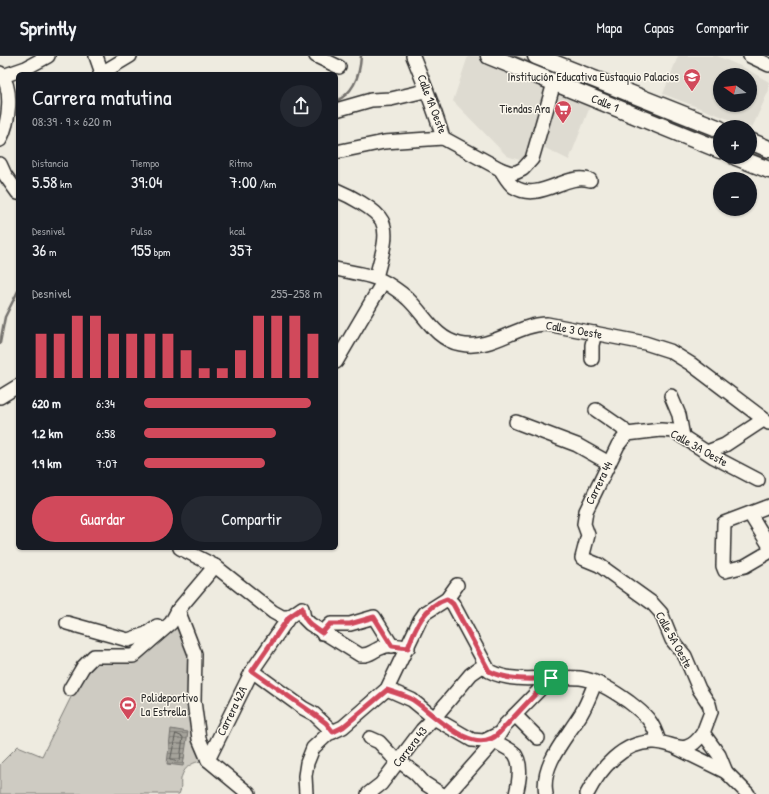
<!DOCTYPE html>
<html lang="es">
<head>
<meta charset="utf-8">
<style>
	body { margin:0; font-family:"Patrick Hand",sans-serif; background:#242831; color:#f1f3f6; height:100vh; display:flex; flex-direction:column; font-size:15px; white-space:nowrap }
	* { box-sizing:border-box; margin:0 }
	p { font-size:13px; color:#9ea1a6 }
	.icon { flex:none; width:22px; height:22px; fill:none; stroke:currentColor; stroke-width:2; stroke-linecap:round; stroke-linejoin:round }
	.map { position:relative; flex:1; overflow:hidden }
	.side { position:absolute; left:16px; top:16px; width:322px; height:478px; display:flex; flex-direction:column; background:#171b24; border-radius:6px; box-shadow:0 1px 3px #0004 }
	.side>* { flex:none }
	.needle { width:26px; rotate:285deg }
	.controls { position:absolute; left:713px; top:12px; display:grid; gap:8px }
	.controls a { display:grid; place-items:center; width:44px; height:44px; border-radius:50%; background:#171b24; box-shadow:0 1px 3px #0004; font-size:20px }
	.pin { position:absolute; display:grid; place-items:center; width:34px; height:34px; color:#fff; margin:-17px; border-radius:8px; box-shadow:0 2px 6px #0006 }
	.round { display:grid; place-items:center; flex:none; width:42px; height:42px; border-radius:21px; background:#242831 }
	.head { display:flex; align-items:center; justify-content:space-between; height:68px; padding:0 16px }
	h1 { font-size:22px; font-weight:600; line-height:30px }
	.stats { display:grid; grid-template-columns:repeat(3,1fr); gap:6px; height:68px; padding:4px 16px }
	.stats div { display:grid; align-content:center }
	.stats b { font-size:17px; font-weight:600 }
	.stats small { font-size:11px; font-weight:400 }
	.stats p { font-size:11px }
	.chart { height:112px; padding:8px 16px }
	.chart p { display:flex; justify-content:space-between }
	.chart svg { width:100%; height:72px; margin-top:4px; stroke:#d1495b; stroke-width:6 }
	.cta { display:flex; gap:8px; margin-top:auto; padding:8px 16px }
	.cta a { flex:1; height:46px; border-radius:24px; background:#d1495b; color:#fff; font-size:16px; font-weight:600; line-height:46px; text-align:center }
	.cta a+a { background:#242831; color:#f1f3f6 }
	ul { padding:0 16px; list-style:none; font-size:13px }
	li { display:grid; grid-template-columns:64px 48px 1fr; align-items:center; height:30px }
	li i { height:10px; border-radius:5px; background:#d1495b }
	header { display:flex; align-items:center; gap:24px; box-sizing:border-box; height:56px; padding:0 20px; background:#171b24; border-bottom:1px solid #363941 }
	header strong { font-size:19px }
	nav { display:flex; gap:22px; margin-inline-start:auto; font-size:14px }
	.map>svg:first-child { display:block }
	.built { fill:#dedbd1; fill-rule:evenodd }
	.pitch { fill:#cecbc2; stroke:#7c7b76 }
	.water { fill:url(#water-rules); stroke:#74726e }
	.lines { fill:none; stroke-linecap:round; stroke-linejoin:round }
	.shore { stroke:#5b5b57; stroke-width:1 }
	.stream { stroke:#74726e; stroke-width:2.5 }
	.minor-casing { stroke:#2b2b2b; stroke-width:16 }
	.major-casing { stroke:#2b2b2b; stroke-width:19 }
	.minor { stroke:#fbf7ec; stroke-width:13 }
	.major { stroke:#fbf7ec; stroke-width:16 }
	.route-casing { stroke:#fff; stroke-width:8 }
	.route { stroke:#d1495b; stroke-width:5 }
	.labels { text-anchor:middle; stroke-width:3; stroke-linejoin:round; paint-order:stroke }
	.poi-label { font-size:12px; fill:#2b2b2b; stroke:#fbf7ec; text-anchor:end }
	.street-label { font-size:12px; fill:#2b2b2b; stroke:#fbf7ec }
</style>
</head>
<body>
<header>
<strong>Sprintly</strong>
<nav><a>Mapa</a><a>Capas</a><a>Compartir</a></nav>
</header>
<div class="map">
<svg width="769" height="738" viewBox="0 0 769 738">
	<defs>
		<pattern id="water-rules" width="6" height="5" patternUnits="userSpaceOnUse"><rect width="6" height="5" fill="#a4a29a"/><path d="M0 2.5h6" fill="none" stroke="#86847e"/></pattern>
	</defs>
	<rect width="100%" height="100%" fill="#eeebe0"/>
	<filter id="ink" filterUnits="userSpaceOnUse"><feTurbulence type="fractalNoise" baseFrequency=".025" numOctaves="2"/><feDisplacementMap in="SourceGraphic" scale="8" xChannelSelector="R" yChannelSelector="G"/><feConvolveMatrix kernelMatrix="1 2 1 2 8 2 1 2 1" color-interpolation-filters="sRGB"/></filter>
	<g filter="url(#ink)">
		<!-- built -->
		<g class="built">
			<polygon points="468,0 489,0 593,43 569,104 537,88 529,107 507,100 453,45"/>
			<path d="M678,0H717L745,12L769,26V34L752,72L663,38ZM720,19H750V49H720Z"/>
		</g>
		<!-- pitch -->
		<path class="pitch" d="M178,554L195,598L194,645L208,704C197,705 184,708 181,723C180,729 182,732 179,738H0V708L18,690L42,700L74,635L94,600H133Z"/>
		<!-- water -->
		<polygon class="water" points="171,673 188,676 183,710 167,708"/>
		<g class="lines">
			<!-- shore -->
			<polygon class="shore" points="176,678 183,681 180,704 178,705 171,703"/>
			<!-- stream -->
			<g class="stream">
				<polyline points="513,0 720,84"/>
				<path d="M336,45C354,37 360,18 361,0"/>
				<polyline points="750,97 769,104"/>
				<polyline points="0,287 5,261 18,235"/>
			</g>
			<!-- minor casing -->
			<g class="minor-casing">
				<g id="minor">
					<polyline points="96,0 102,17"/>
					<polyline points="316,0 339,11"/>
					<path d="M413,0C424,27 435,54 443,82"/>
					<polyline points="750,0 769,9"/>
					<path d="M0,17C14,33 9,66 0,84"/>
					<polyline points="100,18 130,0"/>
					<polyline points="3,20 26,12 48,0"/>
					<polyline points="336,54 371,44 391,43 425,35"/>
					<polyline points="336,96 384,86 443,82 500,113 511,117 517,116 523,113 532,103 554,27"/>
					<polyline points="0,108 5,119 18,137"/>
					<path d="M500,113C504,118 508,127 514,131C540,147 566,116 590,124"/>
					<path d="M336,134C348,139 376,153 382,165C390,181 379,206 376,222"/>
					<path d="M336,213C354,217 376,219 391,230C397,234 403,238 408,243C425,259 435,283 460,288C492,295 516,268 547,268L645,287L670,295L691,308L769,367"/>
					<polyline points="592,303 592,289 595,277"/>
					<polyline points="336,306 383,226"/>
					<polyline points="671,340 679,359 683,381"/>
					<polyline points="0,341 18,330"/>
					<polyline points="596,354 622,372 627,378 661,374 674,375 714,401 758,424"/>
					<polyline points="516,366 577,389 609,407"/>
					<polyline points="627,378 618,389 586,455 584,468 588,479 582,502 599,509 652,547 661,557 672,584 685,600 699,633 709,648 711,656 703,677 719,699 726,716"/>
					<polyline points="707,396 725,389 760,366 762,362"/>
					<polyline points="769,450 724,467 723,510 725,515 745,510 769,496"/>
					<polyline points="752,457 753,463 769,489"/>
					<polyline points="180,492 215,510 273,556 282,561 289,561"/>
					<path d="M447,543L453,548L489,615C516,629 550,619 580,622C597,624 615,636 629,646C646,659 653,665 659,686"/>
					<polyline points="178,554 195,598 194,645 199,683 208,704 249,738"/>
					<polyline points="67,567 128,584 146,578 157,570"/>
					<polyline points="322,577 331,568 350,568 374,561 392,590"/>
					<polyline points="252,615 303,652 314,658 333,676"/>
					<polyline points="70,633 83,611 94,600 133,600 171,567 178,554 215,510"/>
					<polyline points="387,633 412,644 434,662 472,684 484,685 498,678"/>
					<polyline points="515,659 538,682"/>
					<polyline points="370,682 379,686 391,699 415,717 424,727 441,738"/>
					<path d="M495,685C500,689 510,693 514,697C523,708 519,726 516,738"/>
					<polyline points="677,692 726,716 748,738"/>
					<path d="M208,704L252,615L289,561L302,552L304,562L310,568L360,599C369,600 371,596 378,593C387,588 399,589 408,592"/>
					<polyline points="306,738 305,720 307,707 313,692 328,678 343,671 387,633 420,564 425,557 447,543 457,529"/>
					<polyline points="368,738 381,728 422,674 434,662 471,618 484,609"/>
					<polyline points="448,738 495,685 505,669 551,622"/>
					<path d="M546,738C540,709 567,681 581,658C587,648 591,637 595,627"/>
					<path d="M587,738C600,713 623,685 654,686C674,686 685,703 703,677"/>
				</g>
			</g>
			<!-- major casing -->
			<g class="major-casing">
				<g id="major">
					<polyline points="489,0 720,94"/>
					<polyline points="536,0 720,73"/>
					<polyline points="750,85 769,93"/>
					<polyline points="736,101 769,114"/>
				</g>
			</g>
			<!-- minor -->
			<use href="#minor" class="minor"/>
			<!-- major -->
			<use href="#major" class="major"/>
		</g>
	</g>
	<g class="lines" filter="url(#ink)">
		<!-- route casing -->
		<g class="route-casing">
			<path id="route" d="M447,543L453,548L489,615C505,624 532,624 551,622C533,640 516,659 499,677C474,703 433,657 413,644C405,639 395,637 387,634L343,671L333,676L326,667L314,658L252,615L289,561L302,552C303,565 312,570 322,577L330,568H350L374,561L392,590L408,592C415,572 424,550 447,543Z"/>
		</g>
		<!-- route -->
		<use href="#route" class="route"/>
	</g>
	<!-- icons -->
	<defs>
		<g id="school-pin" transform="scale(0.9)"><path d="M0 17L-7.5 6A9.5 9.5 0 1 1 7.5 6Z" fill="#d1495b" stroke="#fbf7ec"/><path d="M0-5L7-2L0 1L-7-2ZM-4 1L0 2.5L4 1V4Q0 6-4 4Z" fill="#fff"/></g>
		<g id="supermarket-pin" transform="scale(0.9)"><path d="M0 17L-7.5 6A9.5 9.5 0 1 1 7.5 6Z" fill="#d1495b" stroke="#fbf7ec"/><path d="M-6-5.5h2.5l.6 2H6L4.5 2H-2.5L-4.4-4H-6ZM-1.5 3.2a1.3 1.3 0 1 0 .1 0ZM3 3.2a1.3 1.3 0 1 0 .1 0Z" fill="#fff"/></g>
		<g id="stadium-pin" transform="scale(0.9)"><path d="M0 17L-7.5 6A9.5 9.5 0 1 1 7.5 6Z" fill="#d1495b" stroke="#fbf7ec"/><path d="M0-5a6.5 5 0 1 0 0 10a6.5 5 0 1 0 0-10ZM-3.5-1.8h7v3.6h-7Z" fill="#fff"/></g>
	</defs>
	<g fill-rule="evenodd">
		<use href="#school-pin" x="692" y="21"/>
		<use href="#supermarket-pin" x="563" y="53"/>
		<use href="#stadium-pin" x="128" y="649"/>
	</g>
	<g class="labels">
		<!-- poi labels -->
		<g class="poi-label">
			<text x="679" y="25">Institución Educativa Eustaquio Palacios</text>
			<text x="550" y="57">Tiendas Ara</text>
			<text x="141" y="646" text-anchor="start">Polideportivo<tspan x="141" dy="14">La Estrella</tspan></text>
		</g>
		<!-- street labels -->
		<g class="street-label">
			<text transform="translate(605 47) rotate(22)" y="4">Calle 1</text>
			<text transform="translate(432 48) rotate(69)" y="4">Calle 1A Oeste</text>
			<text transform="translate(574 274) rotate(10)" y="4">Calle 3 Oeste</text>
			<text transform="translate(699 392) rotate(29)" y="4">Calle 3A Oeste</text>
			<text transform="translate(599 427) rotate(-64)" y="4">Carrera 44</text>
			<text transform="translate(674 584) rotate(61)" y="4">Calle 5A Oeste</text>
			<text transform="translate(232 655) rotate(-64)" y="4">Carrera 42A</text>
			<text transform="translate(410 691) rotate(-52)" y="4">Carrera 43</text>
		</g>
	</g>
</svg>
<div class="controls">
<a><svg class="needle" viewBox="-14 -14 28 28"><path d="M0-13l5 13h-10z" fill="#e53935"/><path d="M0 13l5-13h-10z" fill="#9ea1a6"/></svg></a>
<a>+</a>
<a>−</a>
</div>
<div class="pin" style="left:551px;top:622px;background:#1e9e55"><svg class="icon" aria-label="arrive" viewBox="0 0 24 24"><path d="M6 21V4h12l-3 4 3 4H6"/></svg></div>
<section class="side">
<div class="head"><div><h1>Carrera matutina</h1><p>08:39 · 9 × 620 m</p></div><a class="round"><svg class="icon" aria-label="share" viewBox="0 0 24 24"><path d="M12 15V3M7 8l5-5 5 5M5 13v7h14v-7"/></svg></a></div>
<div class="stats">
<div><p>Distancia</p><b>5.58<small> km</small></b></div>
<div><p>Tiempo</p><b>39:04</b></div>
<div><p>Ritmo</p><b>7:00<small> /km</small></b></div>
</div>
<div class="stats">
<div><p>Desnivel</p><b>36<small> m</small></b></div>
<div><p>Pulso</p><b>155<small> bpm</small></b></div>
<div><p>kcal</p><b>357</b></div>
</div>
<div class="chart"><p><span>Desnivel</span>255–258 m</p>
<svg viewBox="0 0 160 44" preserveAspectRatio="none"><path d="M5 44V17M15 44V17M25 44V6M35 44V6M45 44V17M55 44V17M65 44V17M75 44V17M85 44V27M95 44V38M105 44V38M115 44V27M125 44V6M135 44V6M145 44V6M155 44V17"/></svg>
</div>
<ul>
<li><b>620 m</b>6:34<i style="width:94%"></i></li>
<li><b>1.2 km</b>6:58<i style="width:74%"></i></li>
<li><b>1.9 km</b>7:07<i style="width:68%"></i></li>
</ul>
<div class="cta"><a>Guardar</a><a>Compartir</a></div>
</section>
</div>
</body>
</html>
